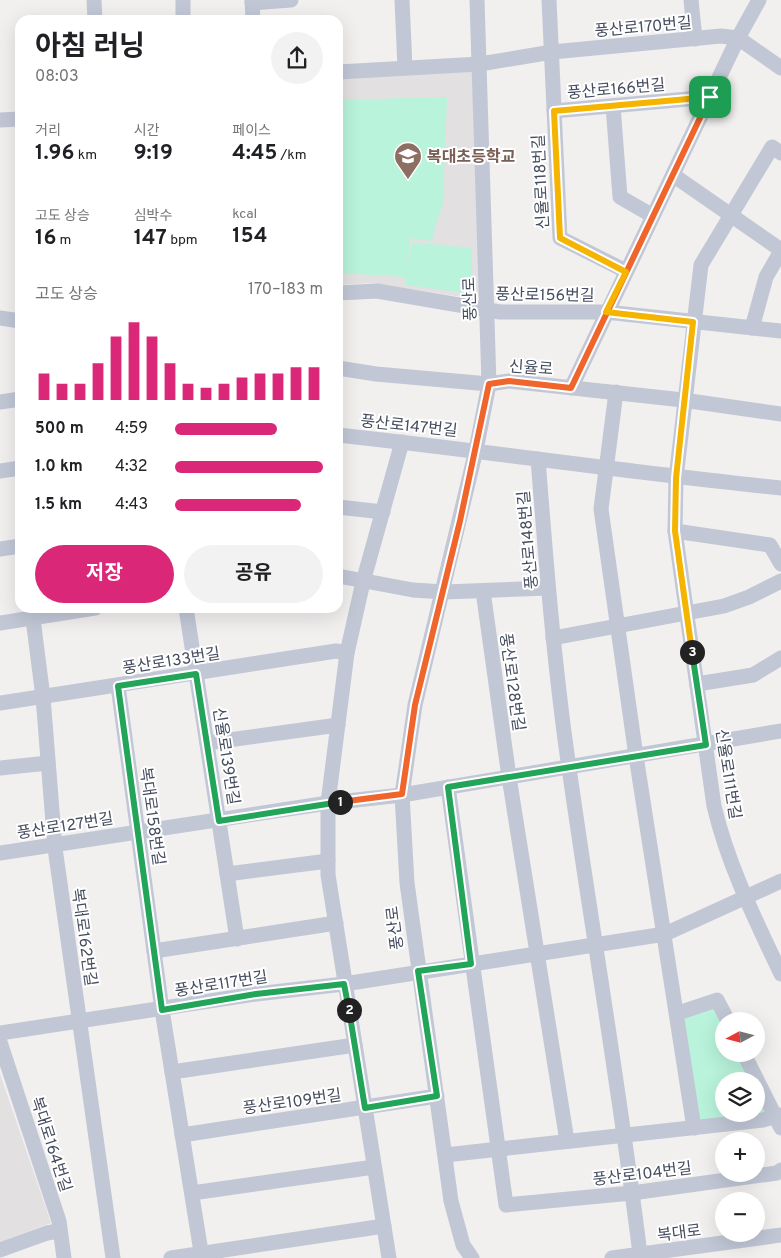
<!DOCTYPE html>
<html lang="ko">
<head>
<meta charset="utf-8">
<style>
	body { margin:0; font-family:Overpass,"Noto Sans KR",sans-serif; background:#f2f2f2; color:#202124; height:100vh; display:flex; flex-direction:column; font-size:19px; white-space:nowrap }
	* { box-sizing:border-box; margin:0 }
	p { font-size:16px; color:#757577 }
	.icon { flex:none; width:28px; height:28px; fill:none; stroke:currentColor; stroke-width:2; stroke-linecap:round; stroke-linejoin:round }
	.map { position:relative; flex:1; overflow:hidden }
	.side { position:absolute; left:15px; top:15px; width:328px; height:598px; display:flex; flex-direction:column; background:#fff; border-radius:15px; box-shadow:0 5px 20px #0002 }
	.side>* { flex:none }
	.needle { width:32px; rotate:263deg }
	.controls { position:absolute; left:715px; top:1012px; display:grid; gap:10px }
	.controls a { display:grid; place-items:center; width:50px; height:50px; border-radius:50%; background:#fff; box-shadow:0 5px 20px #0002; font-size:25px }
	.pin { position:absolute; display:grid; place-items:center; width:42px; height:42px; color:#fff; margin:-21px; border-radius:10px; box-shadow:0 2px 8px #0006 }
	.km { position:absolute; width:25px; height:25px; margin:-12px; border-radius:50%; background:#222; color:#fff; font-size:14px; line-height:25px; text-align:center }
	.round { display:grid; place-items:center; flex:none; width:52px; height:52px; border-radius:26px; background:#f2f2f2 }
	.overview { display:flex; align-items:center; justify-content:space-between; height:85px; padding:0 20px }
	h1 { font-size:28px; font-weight:700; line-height:38px }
	.metrics { display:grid; grid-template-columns:repeat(3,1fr); gap:8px; height:85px; padding:5px 20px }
	.metrics div { display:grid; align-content:center }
	.metrics b { font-size:21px; font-weight:700 }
	.metrics small { font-size:14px; font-weight:400 }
	.metrics p { font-size:14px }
	.chart { height:140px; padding:10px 20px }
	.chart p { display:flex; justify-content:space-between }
	.chart svg { width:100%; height:90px; margin-top:5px; stroke:#db2777; stroke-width:6 }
	.button { display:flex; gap:10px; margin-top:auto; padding:10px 20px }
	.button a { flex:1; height:58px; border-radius:30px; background:#db2777; color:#fff; font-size:20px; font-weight:700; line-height:58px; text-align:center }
	.button a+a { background:#f2f2f2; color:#202124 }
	ul { padding:0 20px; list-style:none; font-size:16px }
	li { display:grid; grid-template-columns:80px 60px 1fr; align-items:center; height:38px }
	li i { height:12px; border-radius:6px; background:#db2777 }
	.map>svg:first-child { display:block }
	.education { fill:#e3e0e1 }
	.green { fill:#b9f3db }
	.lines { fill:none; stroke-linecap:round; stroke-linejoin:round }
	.minor { stroke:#c1c7d5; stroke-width:15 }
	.split-1-casing { stroke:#fff; stroke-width:10 }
	.split-2-casing { stroke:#fff; stroke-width:10 }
	.split-3-casing { stroke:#fff; stroke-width:10 }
	.split-4-casing { stroke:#fff; stroke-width:10 }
	.split-1 { stroke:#f0652b; stroke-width:6 }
	.split-2 { stroke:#22a559; stroke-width:6 }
	.split-3 { stroke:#22a559; stroke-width:6 }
	.split-4 { stroke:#f5b400; stroke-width:6 }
	.labels { text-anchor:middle; stroke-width:4; stroke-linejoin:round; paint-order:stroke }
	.street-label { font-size:16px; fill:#454d5e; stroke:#fff }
	.education-label { font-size:16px; font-weight:bold; fill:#785e54; stroke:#fff; text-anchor:start }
</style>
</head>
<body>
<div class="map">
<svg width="781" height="1258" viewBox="0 0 781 1258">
	<rect width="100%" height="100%" fill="#f2efef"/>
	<!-- education -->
	<g class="education">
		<polygon points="472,71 480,296 475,299 372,283 338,285 338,77"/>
		<polygon points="0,1074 51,1223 0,1242"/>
	</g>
	<!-- green -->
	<g class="green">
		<polygon points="447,97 443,204 435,226 432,241 410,238 408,263 412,242 472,248 472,294 406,285 406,277 338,273 338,100"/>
		<polygon points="713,1006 724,1027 724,1054 737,1054 751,1081 724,1081 724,1114 756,1114 756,1091 768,1115 699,1122 684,1016"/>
	</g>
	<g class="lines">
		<!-- minor -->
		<g class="minor">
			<polyline points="94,0 95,20"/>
			<polyline points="183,0 183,20"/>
			<polyline points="252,0 253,20"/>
			<polyline points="402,0 405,68"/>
			<polyline points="549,0 560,238 626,271"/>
			<polyline points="691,0 695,39"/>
			<polyline points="252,3 291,0"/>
			<polyline points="338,72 480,64 552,52 721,36 738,38 781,68"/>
			<polyline points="613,106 620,197 653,216"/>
			<polyline points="554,111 710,97"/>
			<polyline points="0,120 20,119"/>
			<path d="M781,153L772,147L701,265L676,478L675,531L714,806C728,865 755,919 781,974"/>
			<polyline points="673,175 781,250"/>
			<polyline points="338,293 377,291 500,312 606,312 781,331"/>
			<polyline points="0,318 20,321"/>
			<polyline points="752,328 766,277 781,251"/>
			<polyline points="338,368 376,374 489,384 509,381 683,400 781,414"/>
			<polyline points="571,388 738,38 759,0"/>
			<polyline points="616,392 601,509 636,756 694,1128"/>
			<polyline points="0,402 20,399"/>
			<path d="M338,435C486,451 633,473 781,488"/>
			<path d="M538,459C546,562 554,665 569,768C592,930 620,1092 640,1254"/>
			<polyline points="0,471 20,468"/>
			<polyline points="338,507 383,512"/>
			<polyline points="675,531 770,545 781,564"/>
			<polyline points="0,549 20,546"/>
			<polyline points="338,576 413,590 444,592 548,588"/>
			<polyline points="483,591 509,777 567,1141"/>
			<polyline points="186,608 237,939"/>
			<polyline points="33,619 43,697 55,848 113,1258"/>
			<polyline points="0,623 95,608"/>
			<polyline points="553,638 724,606 749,597 781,581"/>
			<polyline points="697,684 753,675 781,658"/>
			<polyline points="118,686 162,1010 202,1258"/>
			<polyline points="0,703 336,651 347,653"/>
			<polyline points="207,743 338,725"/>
			<polyline points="0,768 48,763"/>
			<polyline points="448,787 506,1205 632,1193 777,1173 781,1170"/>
			<polyline points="0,853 328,803 402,795 781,731"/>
			<polyline points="227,874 328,861"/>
			<polyline points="154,951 336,923"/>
			<polyline points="678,1013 717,1000 728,1021"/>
			<polyline points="0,1033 256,994 344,984 665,934 781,881"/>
			<polyline points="0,1042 59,1221 64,1258"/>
			<polyline points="744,1054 781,1128"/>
			<polyline points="172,1072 355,1045"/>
			<polyline points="182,1135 437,1096"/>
			<polyline points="445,1155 763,1120 781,1115"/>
			<polyline points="192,1193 374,1167"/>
			<polyline points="0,1250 47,1233 59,1231"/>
			<polyline points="171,1258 384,1226"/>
			<polyline points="389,1258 328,875 328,803 347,653 363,582 402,442"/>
			<polyline points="472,1258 463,1245 451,1201 407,883 402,795 415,705 476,450 489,384 477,0"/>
			<polyline points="612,1258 781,1235"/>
		</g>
	</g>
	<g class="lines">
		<!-- split-1 casing -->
		<g class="split-1-casing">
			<polyline id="split-1" points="340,802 402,794 415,705 460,521 489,384 509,381 571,388 710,97"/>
		</g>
		<!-- split-2 casing -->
		<g class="split-2-casing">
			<polyline id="split-2" points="340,802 219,821 196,674 118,686 162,1010 256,994 344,984 349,1010"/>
		</g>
		<!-- split-3 casing -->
		<g class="split-3-casing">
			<polyline id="split-3" points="349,1010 365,1108 437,1096 418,971 471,964 448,787 706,745 692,652"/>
		</g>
		<!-- split-4 casing -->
		<g class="split-4-casing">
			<polyline id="split-4" points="692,652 675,531 676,478 693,322 606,312 626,272 560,238 554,111 710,97"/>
		</g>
		<!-- split-1 -->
		<use href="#split-1" class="split-1"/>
		<!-- split-2 -->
		<use href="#split-2" class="split-2"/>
		<!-- split-3 -->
		<use href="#split-3" class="split-3"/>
		<!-- split-4 -->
		<use href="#split-4" class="split-4"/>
	</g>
	<!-- icons -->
	<defs>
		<g id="school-pin" transform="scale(1.4375)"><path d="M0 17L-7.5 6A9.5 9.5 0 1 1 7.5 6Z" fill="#8d6e63" stroke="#fff"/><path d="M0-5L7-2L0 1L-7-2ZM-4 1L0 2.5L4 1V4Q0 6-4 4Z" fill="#fff"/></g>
	</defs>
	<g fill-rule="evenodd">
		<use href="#school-pin" x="408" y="156"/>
	</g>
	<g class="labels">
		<!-- street labels -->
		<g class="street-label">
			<text transform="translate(643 26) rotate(-5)" y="6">풍산로170번길</text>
			<text transform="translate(616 88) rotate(-5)" y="6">풍산로166번길</text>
			<text transform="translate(540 182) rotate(-93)" y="6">신율로118번길</text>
			<text transform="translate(545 294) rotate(1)" y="6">풍산로156번길</text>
			<text transform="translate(469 299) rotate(-92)" y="6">풍산로</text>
			<text transform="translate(531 367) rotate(4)" y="6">신율로</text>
			<text transform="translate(409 425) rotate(6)" y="6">풍산로147번길</text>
			<text transform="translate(527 540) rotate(-95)" y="6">풍산로148번길</text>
			<text transform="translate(171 660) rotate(-9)" y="6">풍산로133번길</text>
			<text transform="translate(513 682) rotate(82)" y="6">풍산로128번길</text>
			<text transform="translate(227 756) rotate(81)" y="6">신율로139번길</text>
			<text transform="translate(729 774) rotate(81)" y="6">신율로111번길</text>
			<text transform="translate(153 816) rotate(82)" y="6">복대로158번길</text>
			<text transform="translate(65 825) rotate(-9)" y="6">풍산로127번길</text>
			<text transform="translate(394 928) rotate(-97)" y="6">풍산로</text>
			<text transform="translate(85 937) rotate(82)" y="6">복대로162번길</text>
			<text transform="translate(221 983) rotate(-9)" y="6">풍산로117번길</text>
			<text transform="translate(292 1101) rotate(-8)" y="6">풍산로109번길</text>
			<text transform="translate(52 1144) rotate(72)" y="6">복대로164번길</text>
			<text transform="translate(642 1173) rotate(-7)" y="6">풍산로104번길</text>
			<text transform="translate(679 1232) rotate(-7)" y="6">복대로</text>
		</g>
		<!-- education labels -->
		<g class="education-label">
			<text x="427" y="162">복대초등학교</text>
		</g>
	</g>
</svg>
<div class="controls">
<a><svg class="needle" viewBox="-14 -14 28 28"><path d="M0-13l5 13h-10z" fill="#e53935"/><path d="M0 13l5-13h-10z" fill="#757577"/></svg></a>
<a><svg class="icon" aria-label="layers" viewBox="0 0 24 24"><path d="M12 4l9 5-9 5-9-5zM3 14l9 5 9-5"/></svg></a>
<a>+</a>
<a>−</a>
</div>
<div class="pin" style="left:710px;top:97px;background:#1e9e55"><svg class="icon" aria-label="arrive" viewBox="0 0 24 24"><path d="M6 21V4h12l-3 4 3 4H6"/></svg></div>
<b class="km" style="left:340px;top:802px">1</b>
<b class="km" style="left:349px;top:1010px">2</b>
<b class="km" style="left:692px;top:652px">3</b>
<section class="side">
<div class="overview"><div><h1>아침 러닝</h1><p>08:03</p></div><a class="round"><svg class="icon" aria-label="share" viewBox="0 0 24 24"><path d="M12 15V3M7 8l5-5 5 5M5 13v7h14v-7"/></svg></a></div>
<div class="metrics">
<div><p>거리</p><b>1.96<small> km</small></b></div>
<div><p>시간</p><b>9:19</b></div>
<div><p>페이스</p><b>4:45<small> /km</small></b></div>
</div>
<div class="metrics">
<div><p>고도 상승</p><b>16<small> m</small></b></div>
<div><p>심박수</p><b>147<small> bpm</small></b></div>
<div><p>kcal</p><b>154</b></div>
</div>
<div class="chart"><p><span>고도 상승</span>170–183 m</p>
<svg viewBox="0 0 160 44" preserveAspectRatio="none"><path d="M5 44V31M15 44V36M25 44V36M35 44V26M45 44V13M55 44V6M65 44V13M75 44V26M85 44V36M95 44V38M105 44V36M115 44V33M125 44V31M135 44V31M145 44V28M155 44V28"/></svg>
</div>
<ul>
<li><b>500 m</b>4:59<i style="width:69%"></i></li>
<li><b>1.0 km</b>4:32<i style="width:100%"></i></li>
<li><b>1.5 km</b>4:43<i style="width:85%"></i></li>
</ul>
<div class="button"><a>저장</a><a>공유</a></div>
</section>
</div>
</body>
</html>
